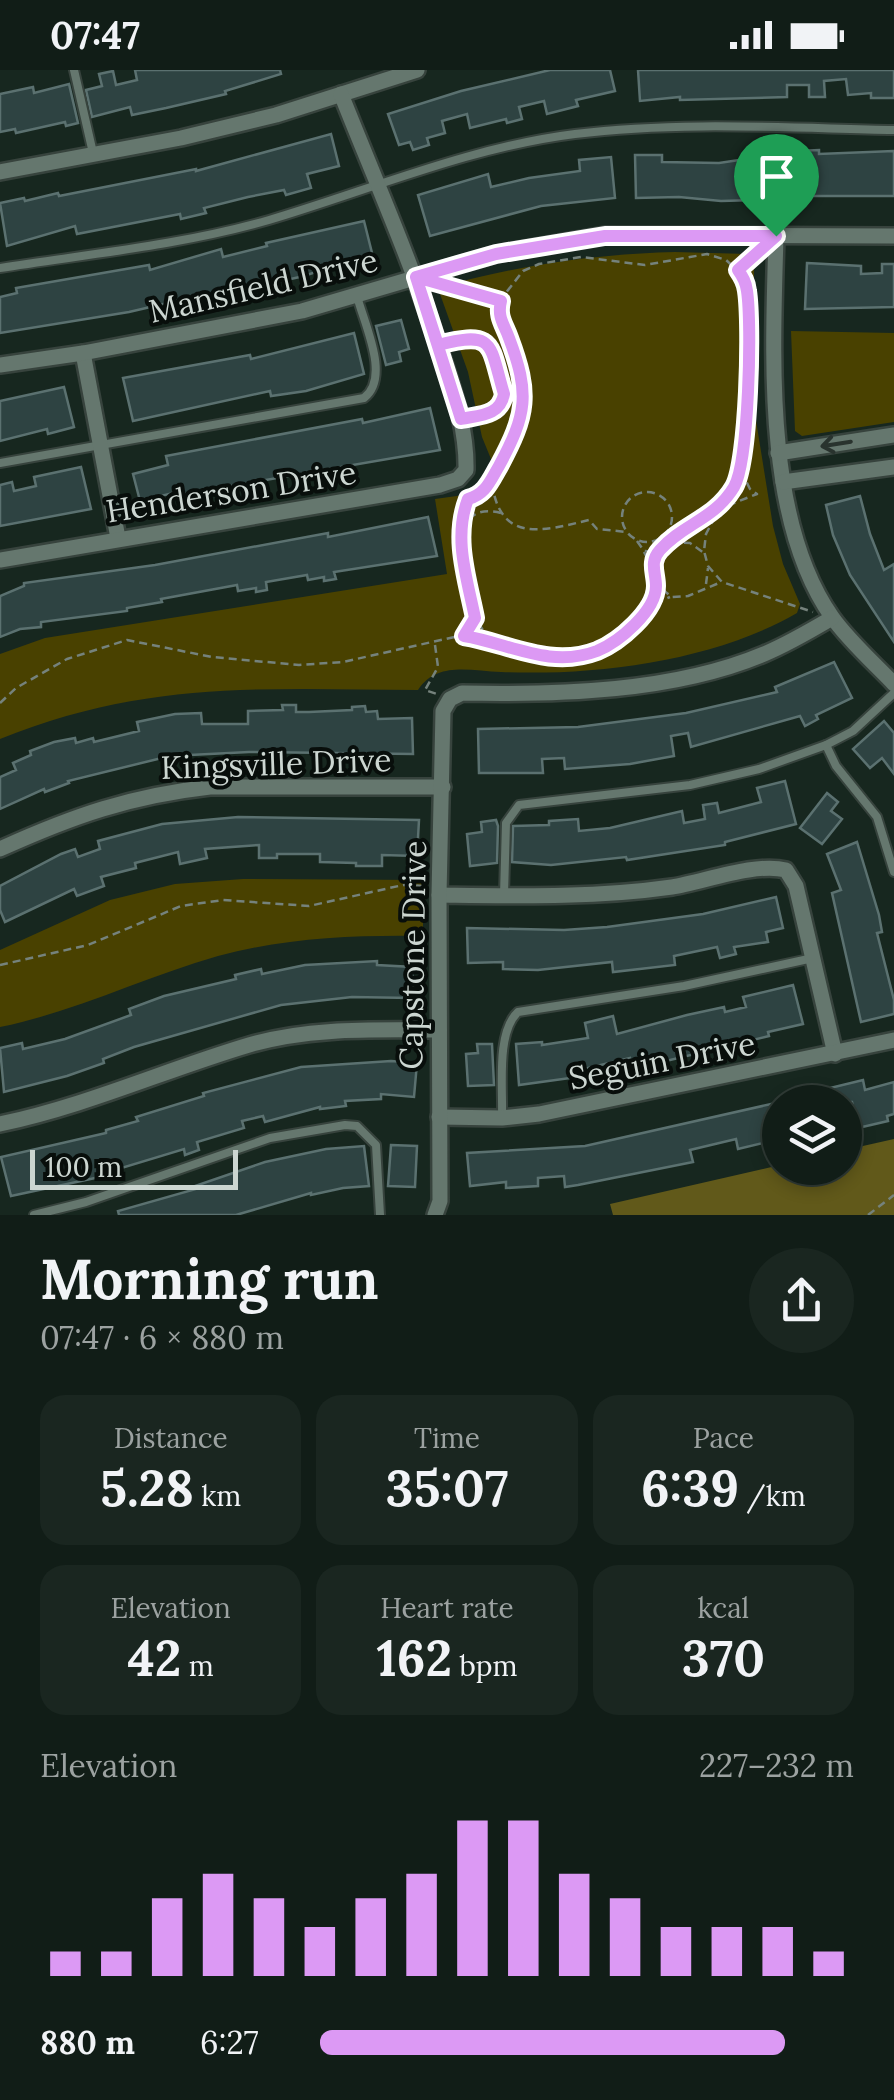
<!DOCTYPE html>
<html lang="en">
<head>
<meta charset="utf-8">
<style>
	body { margin:0; font-family:Lora,serif; background:#1a2620; color:#f1f3f6; height:100vh; display:flex; flex-direction:column; font-size:38px; white-space:nowrap }
	* { box-sizing:border-box; margin:0 }
	p { font-size:32px; color:#9ca2a1 }
	.icon { flex:none; width:55px; height:55px; fill:none; stroke:currentColor; stroke-width:2; stroke-linecap:round; stroke-linejoin:round }
	.map { position:relative; height:1145px; overflow:hidden }
	.drawer { display:flex; flex-direction:column; background:#111d17; flex:1 }
	.drawer>* { flex:none }
	.fabs { position:absolute; left:762px; top:1015px; display:grid; gap:20px }
	.fabs a { display:grid; place-items:center; width:100px; height:100px; border-radius:50%; background:#111d17; box-shadow:0 5px 15px #0003,0 0 0 2px #303b36; font-size:50px }
	.scale { position:absolute; left:30px; bottom:25px; width:208px; box-sizing:border-box; padding-left:10px; border:5px solid #ccd6d1; border-top:0; font-size:28px; line-height:35px; white-space:nowrap; color:#ccd6d1; -webkit-text-stroke:8px #080e0b; paint-order:stroke }
	.pin { position:absolute; display:grid; place-items:center; width:85px; height:85px; color:#fff; margin:-102px -42px; border-radius:50% 50% 50% 0; rotate:-45deg; box-shadow:0 0 10px #0007 }
	.pin .icon { rotate:45deg }
	.round { display:grid; place-items:center; flex:none; width:105px; height:105px; border-radius:52px; background:#1a2620 }
	.headline { display:flex; align-items:center; justify-content:space-between; height:170px; padding:0 40px }
	h1 { font-size:55px; font-weight:800; line-height:75px }
	.metrics { display:grid; grid-template-columns:repeat(3,1fr); gap:15px; height:170px; padding:10px 40px }
	.metrics div { display:grid; align-content:center; border-radius:25px; background:#1a2620; text-align:center }
	.metrics b { font-size:50px; font-weight:800 }
	.metrics small { font-size:28px; font-weight:400 }
	.metrics p { font-size:28px }
	.chart { height:280px; padding:20px 40px }
	.chart p { display:flex; justify-content:space-between }
	.chart svg { width:100%; height:180px; margin-top:10px; stroke:#dc99f4; stroke-width:6 }
	ul { padding:0 40px; list-style:none; font-size:32px }
	li { display:grid; grid-template-columns:160px 120px 1fr; align-items:center; height:75px }
	li i { height:25px; border-radius:12px; background:#dc99f4 }
	.status { display:flex; justify-content:space-between; align-items:center; height:70px; padding:0 50px; background:#111d17; direction:ltr }
	.status svg { height:28px; fill:currentColor }
	.map>svg:first-child { display:block }
	.green { fill:#494100 }
	.forest { fill:#61591a }
	.building { fill:#2e4342; stroke:#5b7170; stroke-width:2.5 }
	.lines { fill:none; stroke-linecap:round; stroke-linejoin:round }
	.service-casing { stroke:#37433d; stroke-width:12 }
	.minor-casing { stroke:#37433d; stroke-width:20 }
	.path { stroke:#75827c; stroke-width:2.5; stroke-dasharray:8 5; stroke-linecap:butt }
	.service { stroke:#65776e; stroke-width:8 }
	.minor { stroke:#65776e; stroke-width:15 }
	.oneway { stroke:#29332e }
	.route-casing { stroke:#fff; stroke-width:20 }
	.route { stroke:#dc99f4; stroke-width:12 }
	.labels { text-anchor:middle; stroke-width:8; stroke-linejoin:round; paint-order:stroke }
	.street-label { font-size:32px; fill:#ccd6d1; stroke:#080e0b }
</style>
</head>
<body>
<div class="status"><b>07:47</b><svg viewBox="0 0 49 12"><path d="M0 12V9h3v3zM5 12V6h3v6zM10 12V3h3v9zM15 12V0h3v12zM26 1h20v11H26zM47 4h2v5h-2z"/></svg></div>
<div class="map">
<svg width="894" height="1145" viewBox="0 0 894 1145">
	<rect width="100%" height="100%" fill="#17271f"/>
	<!-- green -->
	<g class="green">
		<path d="M675,182L748,184L754,190V338L773,456L783,494L800,534L797,543C714,591 596,606 501,602C470,601 437,591 418,620C265,619 146,610 0,669V584L45,568L447,504L435,429L464,425L478,418L487,406L491,389L482,367L468,302L440,224L444,216C521,195 596,184 675,182Z"/>
		<polygon points="791,261 894,263 894,352 802,366 795,361"/>
		<path d="M243,809L423,810V866C353,865 285,868 218,886C144,907 75,942 0,957V880L110,830L175,814Z"/>
	</g>
	<!-- forest -->
	<polygon class="forest" points="894,1069 894,1145 613,1145 610,1134 780,1095 845,1098 845,1080"/>
	<!-- building -->
	<g class="building">
		<polygon points="135,0 280,0 281,4 225,21 226,24 166,38 132,45 130,37 92,47 86,20 102,16 99,4 113,1 116,15 137,10"/>
		<polygon points="550,0 610,0 615,21 576,30 578,36 547,44 544,31 519,37 522,49 507,53 506,49 470,58 467,44 442,51 445,63 427,68 429,75 413,80 410,72 399,75 388,44 461,21"/>
		<polygon points="638,0 894,0 894,28 871,28 871,23 848,25 846,9 824,11 825,27 809,27 809,15 787,15 787,27 680,30 680,27 640,31"/>
		<polygon points="69,14 78,53 66,56 65,52 16,63 15,59 0,62 0,24 33,17 34,23"/>
		<polygon points="331,64 339,96 307,104 311,118 286,125 284,120 248,127 204,138 206,143 181,149 180,144 77,164 75,156 7,176 0,133 24,128 25,131 58,123 59,126 196,99 196,101"/>
		<polygon points="819,80 819,84 894,81 894,126 785,126 785,129 721,131 679,127 636,128 635,85 662,85 662,92 719,93 746,89 770,91 770,82"/>
		<polygon points="611,87 615,128 541,136 430,166 418,125 488,104 491,117 529,108 580,101 579,90"/>
		<polygon points="364,151 372,183 304,206 207,228 206,224 129,242 0,263 0,227 17,223 16,218 149,195 150,200 221,179 223,187 267,176 266,173"/>
		<polygon points="807,193 861,196 861,204 882,203 882,194 894,194 894,237 805,239"/>
		<polygon points="401,250 409,279 399,282 401,291 386,295 376,256"/>
		<polygon points="354,263 364,304 306,321 271,326 270,321 133,351 123,308 250,285 251,289"/>
		<polygon points="64,317 74,357 48,364 47,359 0,371 0,331"/>
		<polygon points="430,338 440,380 173,426 173,423 140,431 133,404 168,395 166,386 362,349 363,353"/>
		<polygon points="81,397 91,439 0,456 0,415 12,412 14,421 36,416 34,407"/>
		<polygon points="860,426 870,464 884,500 894,494 894,572 850,505 833,465 826,435"/>
		<polygon points="428,447 437,486 334,502 336,509 324,511 324,507 308,510 307,505 266,512 267,520 256,522 256,518 238,521 237,515 161,529 162,532 127,538 127,541 41,552 41,557 20,559 0,567 0,526 24,516 24,513 155,495 328,463 328,467"/>
		<polygon points="834,592 852,628 816,645 818,649 805,656 800,646 691,677 688,663 671,666 674,686 630,694 565,699 564,688 542,689 543,703 479,703 478,659 578,657 686,643 777,622 775,617"/>
		<polygon points="282,635 296,635 296,642 309,642 352,640 352,637 365,636 366,642 377,641 378,649 412,648 413,684 249,682 170,686 68,711 69,713 45,722 44,719 0,739 0,707 16,700 13,693 31,685 30,681 54,672 75,668 76,673 93,668 94,672 139,661 137,652 175,644 201,643 202,654 248,654 248,641 283,640"/>
		<polygon points="884,651 894,663 894,704 882,688 870,698 853,679"/>
		<polygon points="785,711 796,754 725,772 725,775 627,790 626,787 551,795 512,792 513,756 549,755 549,751 578,749 579,761 610,758 682,741 684,753 705,749 703,735 717,733 719,743 761,732 757,718"/>
		<polygon points="827,723 838,732 831,741 842,749 822,774 800,758"/>
		<polygon points="238,747 419,750 417,786 382,785 382,796 356,796 356,793 320,792 320,784 277,784 277,788 259,788 259,775 205,779 207,788 180,794 178,782 135,793 136,798 101,807 104,816 77,826 74,819 5,852 0,840 0,816 61,784 75,779 78,787 100,779 98,771 162,754"/>
		<polygon points="496,750 498,756 497,793 470,796 467,764 482,762 481,752"/>
		<polygon points="857,772 879,845 882,862 877,863 894,930 894,944 861,952 832,823 841,820 827,784"/>
		<polygon points="776,827 783,858 766,862 768,872 734,877 736,884 720,888 717,877 674,886 675,895 613,902 612,892 538,900 503,899 503,892 468,893 467,858 564,860 607,857 703,844"/>
		<polygon points="377,891 377,895 413,897 412,928 352,927 281,935 134,977 103,989 104,993 67,1006 4,1022 0,978 22,973 23,979 65,969 131,945 129,939 164,926 236,909 235,905 261,899 262,904 305,895"/>
		<polygon points="793,915 803,954 768,962 769,966 633,999 630,988 584,999 585,1006 519,1015 516,974 542,972 542,975 588,968 585,953 613,946 617,964 687,945 724,937 725,942 746,937 743,927"/>
		<polygon points="477,974 492,974 494,1015 468,1016 466,984 478,983"/>
		<polygon points="391,991 417,993 414,1027 381,1024 381,1029 345,1031 346,1036 320,1039 320,1037 265,1052 263,1046 242,1051 244,1058 197,1072 199,1080 185,1085 184,1079 108,1102 109,1105 11,1126 1,1087 106,1063 106,1060 138,1051 136,1047 204,1026 203,1023 301,997"/>
		<polygon points="863,1010 865,1020 894,1012 894,1044 887,1046 888,1051 858,1058 852,1032 789,1032 789,1028"/>
		<polygon points="780,1032 780,1069 738,1079 736,1069 690,1080 693,1092 578,1115 565,1117 564,1106 538,1108 538,1116 506,1118 506,1112 470,1116 467,1083 585,1076"/>
		<polygon points="391,1075 417,1076 415,1117 388,1116"/>
		<polygon points="364,1076 369,1116 343,1118 311,1125 311,1123 236,1145 119,1145 118,1141 196,1119 195,1116 265,1092 326,1079"/>
	</g>
	<g class="lines">
		<!-- service casing -->
		<g class="service-casing">
			<g id="service">
				<polyline points="74,0 93,83"/>
				<path d="M0,198C89,184 182,175 269,150C370,120 470,77 575,64C680,51 788,58 894,60"/>
				<path d="M438,275C456,271 474,262 490,276L503,331L492,342L461,349"/>
				<path d="M0,393L364,328C391,307 364,254 357,226"/>
				<polyline points="826,675 836,696 877,747 894,802"/>
				<polyline points="504,825 506,753 519,735 690,715 759,699 826,675 853,661 894,623"/>
				<path d="M502,1047C503,1018 496,962 518,942L684,916L813,888"/>
				<polyline points="34,1145 86,1132 270,1068 345,1055 357,1056 376,1075 380,1145"/>
			</g>
		</g>
		<!-- minor casing -->
		<g class="minor-casing">
			<g id="minor">
				<polyline points="0,102 181,68 276,45 417,0"/>
				<path d="M776,166C773,280 763,449 832,547C849,571 874,593 894,614"/>
				<polyline points="83,283 118,468"/>
				<polyline points="0,295 83,283 302,241 496,184 605,165 894,166"/>
				<polyline points="778,383 894,365"/>
				<polyline points="783,412 894,397"/>
				<path d="M0,490L440,415L458,409L466,400C467,355 451,315 438,274C410,189 374,107 341,24"/>
				<path d="M0,779C73,746 130,726 210,717H443"/>
				<path d="M439,825C516,826 595,828 672,817C704,812 755,792 786,800L796,816L835,984"/>
				<polyline points="439,1047 502,1048 539,1044 894,970"/>
				<path d="M0,1054C86,1036 165,1000 249,975C310,957 376,960 439,960"/>
				<path d="M435,1145L440,1131L439,825L443,641L450,629L462,623C559,625 674,622 764,584C788,574 810,561 832,548"/>
			</g>
		</g>
		<!-- path -->
		<g class="path">
			<polyline points="444,215 499,231"/>
			<polyline points="741,401 750,419 757,424 719,439 706,464 704,481 708,496 722,512 813,542"/>
			<path d="M492,413C500,474 543,461 589,450L597,459L627,462"/>
			<circle cx="647" cy="447" r="25"/>
			<path d="M501,443C479,437 464,446 460,468L475,548L490,571C523,586 570,596 604,577C622,567 635,550 650,536"/>
			<polyline points="462,456 468,429 482,422 492,412 523,342 524,321 499,238 505,224 523,201 539,194 581,187 645,195 707,184 726,190 738,201 760,180"/>
			<polyline points="637,471 644,481 657,482 678,464 719,439 735,416 740,400 745,362 748,224 738,201"/>
			<polyline points="671,472 690,473 704,483"/>
			<polyline points="644,482 652,497"/>
			<path d="M657,483C650,504 654,514 672,527L688,526L719,513"/>
			<polyline points="706,514 708,498"/>
			<polyline points="656,517 650,536 670,527"/>
			<polyline points="474,549 463,565 485,569"/>
			<polyline points="435,575 438,597 425,620 437,624"/>
			<polyline points="0,633 16,618 67,589 127,570 212,587 299,595 343,592 463,565"/>
			<polyline points="0,895 88,875 181,836 223,830 309,836 403,815 425,816"/>
			<polyline points="868,1145 894,1125"/>
		</g>
		<!-- service -->
		<use href="#service" class="service"/>
		<!-- minor -->
		<use href="#minor" class="minor"/>
	</g>
	<!-- one-way arrows -->
	<defs><path id="oneway-shaft" d="M-6 0H5M1.5-3L5.5 0L1.5 3" fill="none" stroke-width="1.6" stroke-linecap="round" stroke-linejoin="round" transform="scale(2.5)"/></defs>
	<use class="oneway" href="#oneway-shaft" transform="translate(836 374) rotate(171)"/>
	<g class="lines">
		<!-- route casing -->
		<g class="route-casing">
			<path id="route" d="M776,166H605L496,184L416,207L438,275C496,260 489,274 504,324C500,346 480,345 461,349L416,207L501,231C497,247 504,254 509,268C530,324 527,344 499,396C490,411 486,424 468,429C453,468 467,508 475,548L464,566C508,573 550,599 597,581C619,572 656,541 656,516C656,503 649,492 660,480C683,454 715,449 734,417C749,391 752,254 747,221C746,212 743,207 738,200L776,166"/>
		</g>
		<!-- route -->
		<use href="#route" class="route"/>
	</g>
	<g class="labels">
		<!-- street labels -->
		<g class="street-label">
			<text transform="translate(263 216) rotate(-13)" y="11">Mansfield Drive</text>
			<text transform="translate(231 422) rotate(-9)" y="11">Henderson Drive</text>
			<text transform="translate(276 694) rotate(-2)" y="11">Kingsville Drive</text>
			<text transform="translate(413 885) rotate(-89)" y="11">Capstone Drive</text>
			<text transform="translate(662 991) rotate(-11)" y="11">Seguin Drive</text>
		</g>
	</g>
</svg>
<div class="fabs">
<a><svg class="icon" aria-label="layers" viewBox="0 0 24 24"><path d="M12 4l9 5-9 5-9-5zM3 14l9 5 9-5"/></svg></a>
</div>
<div class="scale">100 m</div>
<div class="pin" style="left:776px;top:166px;background:#1e9e55"><svg class="icon" aria-label="arrive" viewBox="0 0 24 24"><path d="M6 21V4h12l-3 4 3 4H6"/></svg></div>
</div>
<section class="drawer">
<div class="headline"><div><h1>Morning run</h1><p>07:47 · 6 × 880 m</p></div><a class="round"><svg class="icon" aria-label="share" viewBox="0 0 24 24"><path d="M12 15V3M7 8l5-5 5 5M5 13v7h14v-7"/></svg></a></div>
<div class="metrics">
<div><p>Distance</p><b>5.28<small> km</small></b></div>
<div><p>Time</p><b>35:07</b></div>
<div><p>Pace</p><b>6:39<small> /km</small></b></div>
</div>
<div class="metrics">
<div><p>Elevation</p><b>42<small> m</small></b></div>
<div><p>Heart rate</p><b>162<small> bpm</small></b></div>
<div><p>kcal</p><b>370</b></div>
</div>
<div class="chart"><p><span>Elevation</span>227–232 m</p>
<svg viewBox="0 0 160 44" preserveAspectRatio="none"><path d="M5 44V38M15 44V38M25 44V25M35 44V19M45 44V25M55 44V32M65 44V25M75 44V19M85 44V6M95 44V6M105 44V19M115 44V25M125 44V32M135 44V32M145 44V32M155 44V38"/></svg>
</div>
<ul>
<li><b>880 m</b>6:27<i style="width:87%"></i></li>
</ul>
</section>
</body>
</html>
